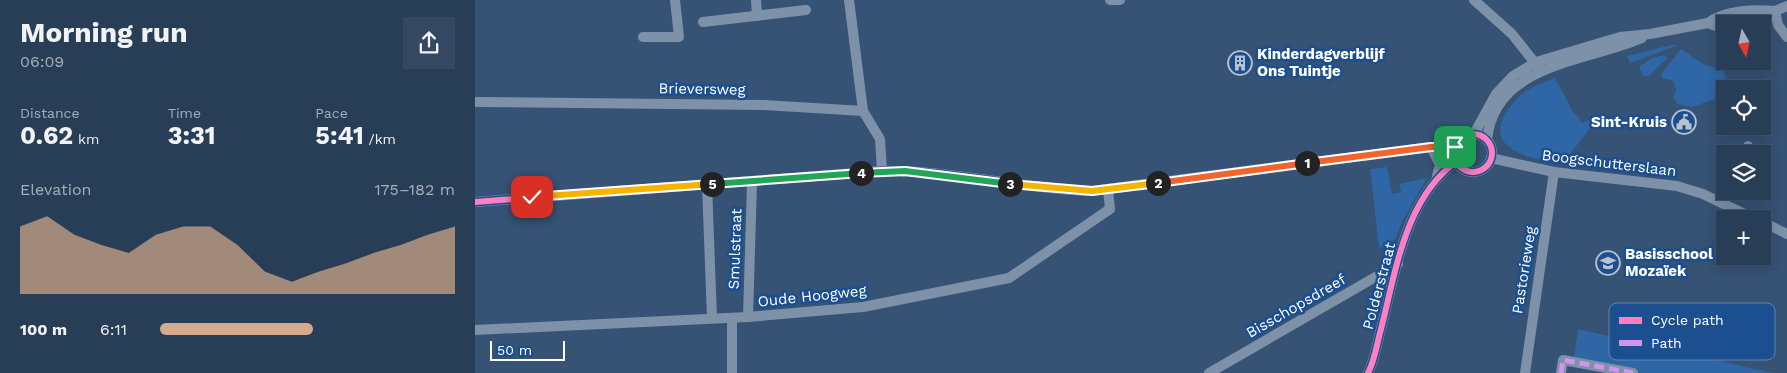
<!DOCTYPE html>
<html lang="en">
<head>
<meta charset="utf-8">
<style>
	body { margin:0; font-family:"Work Sans",sans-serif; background:#344961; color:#f1f3f6; height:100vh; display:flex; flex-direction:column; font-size:19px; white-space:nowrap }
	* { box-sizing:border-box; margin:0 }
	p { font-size:16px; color:#a5aeba }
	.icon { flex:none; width:28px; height:28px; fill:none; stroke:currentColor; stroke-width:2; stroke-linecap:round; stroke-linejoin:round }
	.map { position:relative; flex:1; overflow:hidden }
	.details { display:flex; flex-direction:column; background:#283e57; width:475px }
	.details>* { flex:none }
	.needle { width:32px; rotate:171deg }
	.controls { position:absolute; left:1241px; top:15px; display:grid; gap:10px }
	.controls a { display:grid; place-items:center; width:55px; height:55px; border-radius:0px; background:#283e57; box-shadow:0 2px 12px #0003,0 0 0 1px #44576d; font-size:25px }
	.scale { position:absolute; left:15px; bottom:12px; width:75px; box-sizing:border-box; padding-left:5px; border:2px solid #fff; border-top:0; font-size:14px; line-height:18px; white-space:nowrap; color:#fff; -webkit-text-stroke:4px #1b4f8f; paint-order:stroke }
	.pin { position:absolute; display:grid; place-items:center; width:42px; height:42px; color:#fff; margin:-21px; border-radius:10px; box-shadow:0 2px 8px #0006 }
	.km { position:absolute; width:25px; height:25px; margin:-12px; border-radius:50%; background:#222; color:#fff; font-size:14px; line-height:25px; text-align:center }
	.round { display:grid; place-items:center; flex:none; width:52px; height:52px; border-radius:0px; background:#344961 }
	.overview { display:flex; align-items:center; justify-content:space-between; height:85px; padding:0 20px }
	h1 { font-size:28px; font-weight:700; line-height:38px }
	.figures { display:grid; grid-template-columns:repeat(3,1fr); gap:8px; height:85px; padding:5px 20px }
	.figures div { display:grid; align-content:center }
	.figures b { font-size:25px; font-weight:700 }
	.figures small { font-size:14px; font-weight:400 }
	.figures p { font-size:14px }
	.chart { height:140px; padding:10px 20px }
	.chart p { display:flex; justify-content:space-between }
	.chart svg { width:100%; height:90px; margin-top:5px; fill:#d6ab8b; opacity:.7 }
	ul { padding:0 20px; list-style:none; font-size:16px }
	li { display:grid; grid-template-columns:80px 60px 1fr; align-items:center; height:38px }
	li i { height:12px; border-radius:6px; background:#d6ab8b }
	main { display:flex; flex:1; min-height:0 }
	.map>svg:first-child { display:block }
	.green { fill:#2f66a5 }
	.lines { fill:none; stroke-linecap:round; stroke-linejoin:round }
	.minor { stroke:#7d92a8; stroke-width:10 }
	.quiet { stroke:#d193ec; stroke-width:5; stroke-dasharray:10 5; stroke-linecap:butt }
	.cycleway-casing { stroke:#1b4f8f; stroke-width:9 }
	.cycleway { stroke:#ff80c0; stroke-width:6 }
	.split-1-casing { stroke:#fff; stroke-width:10 }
	.split-2-casing { stroke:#fff; stroke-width:10 }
	.split-3-casing { stroke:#fff; stroke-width:10 }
	.split-4-casing { stroke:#fff; stroke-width:10 }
	.split-5-casing { stroke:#fff; stroke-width:10 }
	.split-6-casing { stroke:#fff; stroke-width:10 }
	.split-1 { stroke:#f0652b; stroke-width:6 }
	.split-2 { stroke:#f0652b; stroke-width:6 }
	.split-3 { stroke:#f5b400; stroke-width:6 }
	.split-4 { stroke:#22a559; stroke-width:6 }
	.split-5 { stroke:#22a559; stroke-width:6 }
	.split-6 { stroke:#f5b400; stroke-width:6 }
	.labels { text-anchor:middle; stroke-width:5; stroke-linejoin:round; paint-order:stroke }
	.poi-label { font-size:15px; font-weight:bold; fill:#fff; stroke:#1b4f8f; text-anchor:start }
	.street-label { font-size:15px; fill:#fff; stroke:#1b4f8f }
	.key { fill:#1b4f8f; stroke:#5f84b1; stroke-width:1 }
	.key-label { font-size:14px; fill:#fff }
</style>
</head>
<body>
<main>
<section class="details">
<div class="overview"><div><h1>Morning run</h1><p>06:09</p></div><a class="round"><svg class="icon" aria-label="share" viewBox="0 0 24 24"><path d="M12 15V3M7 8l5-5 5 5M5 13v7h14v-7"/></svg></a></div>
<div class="figures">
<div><p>Distance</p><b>0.62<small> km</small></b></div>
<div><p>Time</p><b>3:31</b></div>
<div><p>Pace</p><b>5:41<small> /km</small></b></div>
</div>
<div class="chart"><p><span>Elevation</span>175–182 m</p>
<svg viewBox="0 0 160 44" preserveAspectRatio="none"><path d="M0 44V11L10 6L20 15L30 20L40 24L50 15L60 11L70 11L80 20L90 33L100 38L110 33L120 29L130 24L140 20L150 15L160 11V44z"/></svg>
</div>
<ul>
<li><b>100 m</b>6:11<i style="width:52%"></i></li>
</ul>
</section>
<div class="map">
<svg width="1312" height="373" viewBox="0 0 1312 373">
	<rect width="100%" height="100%" fill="#365274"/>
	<!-- green -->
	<g class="green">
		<polygon points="1200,44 1201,46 1155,63 1152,56"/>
		<polygon points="1206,49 1226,63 1249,71 1251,78 1240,99 1217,107 1202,104 1198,97 1201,91 1199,83 1194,79 1188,79 1186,74"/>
		<polygon points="1189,55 1192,58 1174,76 1168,76 1164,67 1177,58"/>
		<path d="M1080,78L1099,114L1103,116L1107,123L1125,115L1089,162C1070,160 1048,159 1033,146C1013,130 1036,102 1051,91C1060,85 1070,82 1080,78Z"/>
		<polygon points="912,167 917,194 926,192 924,184 952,178 928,220 920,239 904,248 895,169"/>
		<polygon points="1103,329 1298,373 1145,373 1098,365"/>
	</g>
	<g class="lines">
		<!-- minor -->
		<g class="minor">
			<polyline points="281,0 282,16"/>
			<polyline points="374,0 388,111"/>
			<polyline points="635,0 645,0"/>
			<polyline points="999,0 1037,34 1064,68"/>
			<polyline points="1300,11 1303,25 1312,37"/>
			<polyline points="228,22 331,10"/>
			<polyline points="1233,23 1241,26 1250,25"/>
			<polyline points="1254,24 1283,18 1312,6"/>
			<polyline points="168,37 204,37 200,0"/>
			<polyline points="0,102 289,105 388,111 405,139 407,171"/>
			<path d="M999,134L1021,94L1038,76L1061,62L1145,37L1175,34L1233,23C1249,10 1279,9 1300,11"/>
			<circle cx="998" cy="153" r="19"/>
			<path d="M1012,140C1019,63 1113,62 1167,38"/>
			<polyline points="956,147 965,165 962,176"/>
			<polyline points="1270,154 1273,146"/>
			<polyline points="1016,158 1079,172 1202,186 1228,194 1280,219"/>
			<polyline points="232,185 237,318"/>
			<path d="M0,202L407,171C477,170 546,189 617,191L956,147H980"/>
			<polyline points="1247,203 1252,191"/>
			<polyline points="1288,222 1312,234"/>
			<polyline points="273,317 277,182"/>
			<polyline points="257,318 257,373"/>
			<polyline points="0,330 273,317 388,307 534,278 635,209 633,190"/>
			<polyline points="734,373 923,264"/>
			<path d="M893,373C900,360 902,343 906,329C921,271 930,198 982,161"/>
			<polyline points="1050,373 1079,172"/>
			<polyline points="1086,373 1088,360 1158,373"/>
		</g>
		<!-- quiet -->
		<polyline class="quiet" points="1086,373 1088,360 1158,373"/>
		<!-- cycleway casing -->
		<g class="cycleway-casing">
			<g id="cycleway">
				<circle cx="998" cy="153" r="19"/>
				<path d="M0,202L407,171C477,170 546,189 617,191L956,147H980"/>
				<path d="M893,373C900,360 902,343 906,329C921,271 930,198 982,161"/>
			</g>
		</g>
		<!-- cycleway -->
		<use href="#cycleway" class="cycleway"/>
	</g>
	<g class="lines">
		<!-- split-1 casing -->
		<g class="split-1-casing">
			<polyline id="split-1" points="832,163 956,147 980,147"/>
		</g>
		<!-- split-2 casing -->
		<g class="split-2-casing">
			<polyline id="split-2" points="683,183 832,163"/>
		</g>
		<!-- split-3 casing -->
		<g class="split-3-casing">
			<polyline id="split-3" points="535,184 617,191 683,183"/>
		</g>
		<!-- split-4 casing -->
		<g class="split-4-casing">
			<polyline id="split-4" points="386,173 430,171 535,184"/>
		</g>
		<!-- split-5 casing -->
		<g class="split-5-casing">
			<polyline id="split-5" points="237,184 386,173"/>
		</g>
		<!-- split-6 casing -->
		<g class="split-6-casing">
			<polyline id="split-6" points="57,197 237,184"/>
		</g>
		<!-- split-1 -->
		<use href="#split-1" class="split-1"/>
		<!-- split-2 -->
		<use href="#split-2" class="split-2"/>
		<!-- split-3 -->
		<use href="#split-3" class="split-3"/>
		<!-- split-4 -->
		<use href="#split-4" class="split-4"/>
		<!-- split-5 -->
		<use href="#split-5" class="split-5"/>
		<!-- split-6 -->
		<use href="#split-6" class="split-6"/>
	</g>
	<!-- icons -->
	<defs>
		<g id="building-ring" transform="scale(1.25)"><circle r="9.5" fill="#1b4f8f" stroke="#b9c2ce" stroke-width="1.5"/><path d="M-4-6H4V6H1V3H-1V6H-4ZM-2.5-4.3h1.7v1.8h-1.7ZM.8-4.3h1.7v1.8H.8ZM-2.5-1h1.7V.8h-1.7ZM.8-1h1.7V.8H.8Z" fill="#b9c2ce"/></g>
		<g id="civic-ring" transform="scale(1.25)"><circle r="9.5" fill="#1b4f8f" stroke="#b9c2ce" stroke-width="1.5"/><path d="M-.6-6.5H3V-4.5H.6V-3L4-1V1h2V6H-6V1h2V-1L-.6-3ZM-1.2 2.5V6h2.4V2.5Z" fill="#b9c2ce"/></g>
		<g id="school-ring" transform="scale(1.25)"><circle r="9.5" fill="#1b4f8f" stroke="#b9c2ce" stroke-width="1.5"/><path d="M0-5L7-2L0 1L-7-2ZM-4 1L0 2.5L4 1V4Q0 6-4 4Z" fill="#b9c2ce"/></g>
	</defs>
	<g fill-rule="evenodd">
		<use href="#building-ring" x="765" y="63"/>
		<use href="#civic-ring" x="1209" y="122"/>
		<use href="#school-ring" x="1133" y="263"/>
	</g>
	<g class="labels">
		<!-- poi labels -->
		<g class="poi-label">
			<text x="782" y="59">Kinderdagverblijf<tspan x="782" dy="17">Ons Tuintje</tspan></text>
			<text x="1192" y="127" text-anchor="end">Sint-Kruis</text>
			<text x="1150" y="259">Basisschool<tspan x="1150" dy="17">Mozaïek</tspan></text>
		</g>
		<!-- street labels -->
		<g class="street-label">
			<text transform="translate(227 89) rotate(1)" y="5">Brieversweg</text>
			<text transform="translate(1134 163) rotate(7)" y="5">Boogschutterslaan</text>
			<text transform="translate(260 249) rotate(-88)" y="5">Smulstraat</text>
			<text transform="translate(1049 270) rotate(-81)" y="5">Pastorieweg</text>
			<text transform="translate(904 286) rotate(-75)" y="5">Polderstraat</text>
			<text transform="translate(337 296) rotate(-6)" y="5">Oude Hoogweg</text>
			<text transform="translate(821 306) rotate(-30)" y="5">Bisschopsdreef</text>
		</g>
	</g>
	<!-- legend -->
	<rect x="1134" y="303" width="166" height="57" rx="8" class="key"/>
	<rect x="1144" y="317" width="23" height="7" fill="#ff80c0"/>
	<rect x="1144" y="340" width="23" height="6" fill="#d193ec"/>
	<g class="key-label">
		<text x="1176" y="325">Cycle path</text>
		<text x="1176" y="348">Path</text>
	</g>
</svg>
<div class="controls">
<a><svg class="needle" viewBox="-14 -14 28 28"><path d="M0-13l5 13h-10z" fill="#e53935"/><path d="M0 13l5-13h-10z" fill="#a5aeba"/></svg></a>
<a><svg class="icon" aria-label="locate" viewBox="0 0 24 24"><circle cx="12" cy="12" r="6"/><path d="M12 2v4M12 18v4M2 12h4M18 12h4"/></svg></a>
<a><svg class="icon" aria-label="layers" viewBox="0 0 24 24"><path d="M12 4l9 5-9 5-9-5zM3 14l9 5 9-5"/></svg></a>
<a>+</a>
</div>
<div class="scale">50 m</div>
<div class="pin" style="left:980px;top:147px;background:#1e9e55"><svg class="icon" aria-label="arrive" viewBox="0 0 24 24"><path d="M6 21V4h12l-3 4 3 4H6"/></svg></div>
<div class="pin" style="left:57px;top:197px;background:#d93025"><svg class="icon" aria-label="check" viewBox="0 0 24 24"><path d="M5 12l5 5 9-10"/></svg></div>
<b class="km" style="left:832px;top:163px">1</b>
<b class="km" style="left:683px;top:183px">2</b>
<b class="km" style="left:535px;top:184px">3</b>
<b class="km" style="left:386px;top:173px">4</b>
<b class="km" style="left:237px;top:184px">5</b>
</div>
</main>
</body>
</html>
